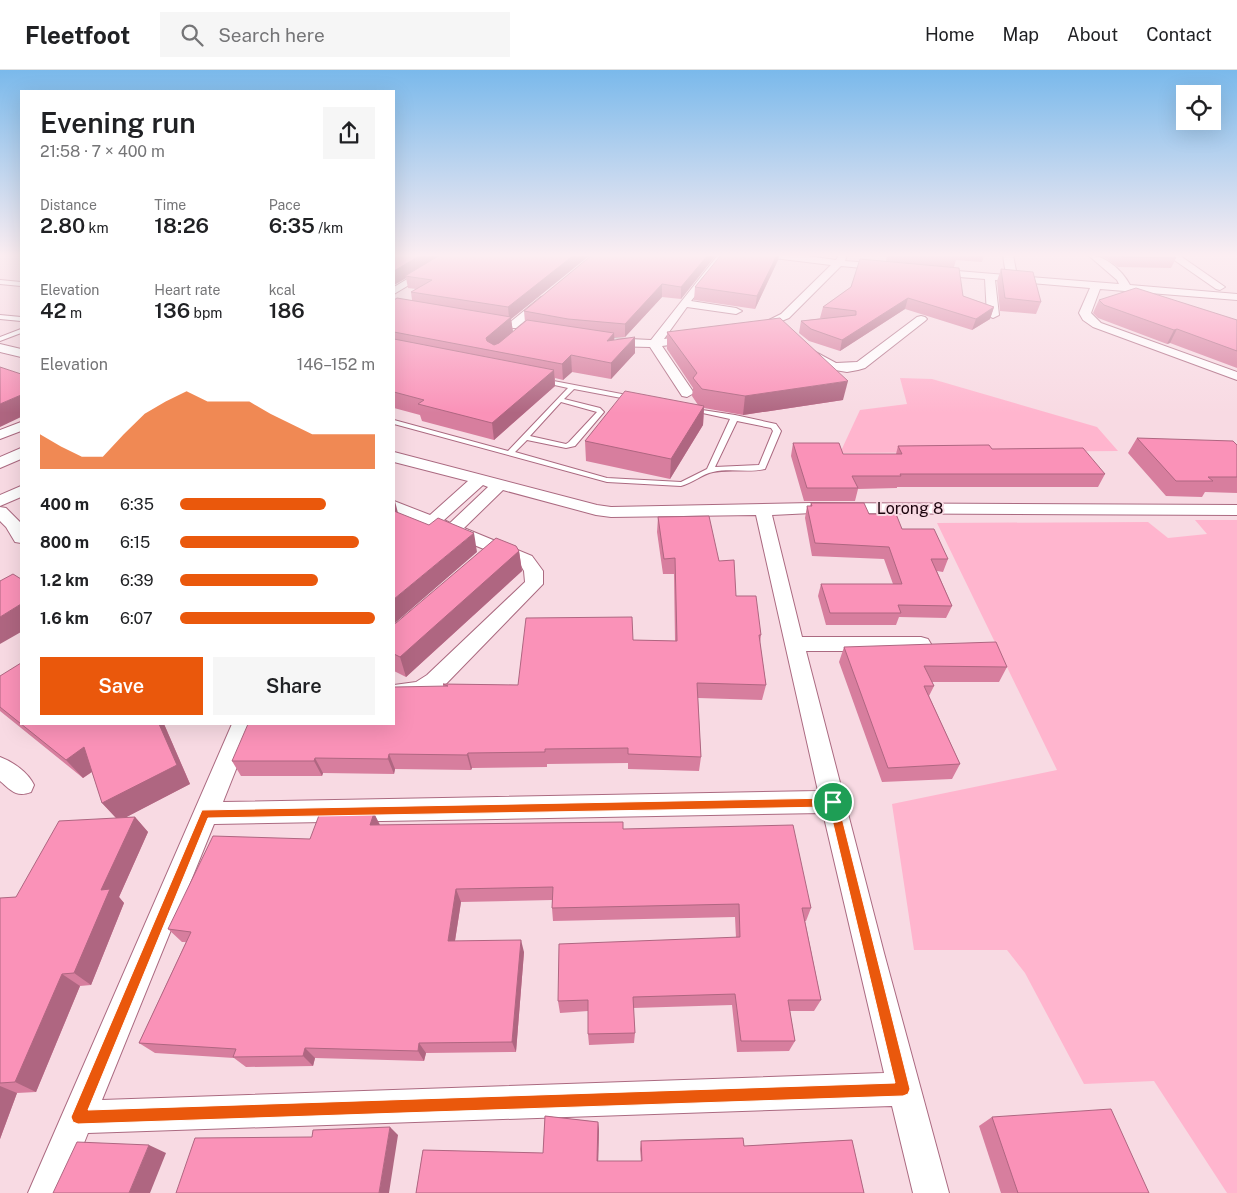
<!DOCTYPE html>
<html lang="en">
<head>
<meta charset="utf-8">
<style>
	body { margin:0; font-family:"Public Sans",sans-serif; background:#f6f6f6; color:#202124; height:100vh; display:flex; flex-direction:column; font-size:19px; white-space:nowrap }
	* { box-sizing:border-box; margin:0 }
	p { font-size:16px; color:#757577 }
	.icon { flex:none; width:28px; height:28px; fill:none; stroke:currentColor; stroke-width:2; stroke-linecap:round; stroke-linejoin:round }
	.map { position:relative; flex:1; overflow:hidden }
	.panel { position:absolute; left:20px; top:20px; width:375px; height:635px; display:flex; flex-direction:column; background:#fff; border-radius:0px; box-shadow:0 5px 20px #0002 }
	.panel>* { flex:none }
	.fabs { position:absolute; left:1176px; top:15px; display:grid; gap:10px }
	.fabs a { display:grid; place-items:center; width:45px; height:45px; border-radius:0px; background:#fff; box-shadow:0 5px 20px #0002; font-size:25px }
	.pin { position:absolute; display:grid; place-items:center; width:42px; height:42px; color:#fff; margin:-21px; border:2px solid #fff; border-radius:50%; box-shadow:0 1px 5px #0007 }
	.round { display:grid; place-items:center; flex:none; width:52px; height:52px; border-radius:0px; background:#f6f6f6 }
	.headline { display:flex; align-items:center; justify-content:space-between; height:85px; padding:0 20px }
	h1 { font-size:28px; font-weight:600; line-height:38px }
	.figures { display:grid; grid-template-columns:repeat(3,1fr); gap:8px; height:85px; padding:5px 20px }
	.figures div { display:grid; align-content:center }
	.figures b { font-size:21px; font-weight:600 }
	.figures small { font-size:14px; font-weight:400 }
	.figures p { font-size:14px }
	.chart { height:140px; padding:10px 20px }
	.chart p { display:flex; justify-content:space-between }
	.chart svg { width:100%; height:90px; margin-top:5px; fill:#ea580c; opacity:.7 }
	.button { display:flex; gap:10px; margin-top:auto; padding:10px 20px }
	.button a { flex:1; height:58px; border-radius:0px; background:#ea580c; color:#fff; font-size:20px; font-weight:600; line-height:58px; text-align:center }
	.button a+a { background:#f6f6f6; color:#202124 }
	ul { padding:0 20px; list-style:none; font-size:16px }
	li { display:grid; grid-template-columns:80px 60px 1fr; align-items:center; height:38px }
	li i { height:12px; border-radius:6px; background:#ea580c }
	header { display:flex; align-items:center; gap:30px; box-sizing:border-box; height:70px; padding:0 25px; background:#fff; border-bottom:1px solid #e0e0e0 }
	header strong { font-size:24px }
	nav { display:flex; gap:28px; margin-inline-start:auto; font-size:18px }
	.search { width:350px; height:45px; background:#f6f6f6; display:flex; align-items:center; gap:12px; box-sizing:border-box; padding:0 18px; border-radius:0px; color:#757577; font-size:19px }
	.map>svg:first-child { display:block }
	.green { fill:#ffb5ce }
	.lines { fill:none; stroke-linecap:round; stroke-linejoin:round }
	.lane-casing { stroke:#ab6a81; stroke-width:2 }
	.street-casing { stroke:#ab6a81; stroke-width:2 }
	.lane { fill:#fff; fill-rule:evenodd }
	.street { fill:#fff; fill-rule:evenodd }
	.wall { fill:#d77e9e }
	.shaded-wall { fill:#af6681 }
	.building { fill:#fa92b8; stroke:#af6681 }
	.route { fill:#ea580c; stroke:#fff; fill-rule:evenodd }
	.labels { text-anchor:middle; stroke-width:4; stroke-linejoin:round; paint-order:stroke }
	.street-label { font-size:16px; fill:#1c050e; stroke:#f8dae3 }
</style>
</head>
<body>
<header>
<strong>Fleetfoot</strong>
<div class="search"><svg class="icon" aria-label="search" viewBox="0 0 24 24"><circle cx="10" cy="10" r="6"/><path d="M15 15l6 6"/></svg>Search here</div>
<nav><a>Home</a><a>Map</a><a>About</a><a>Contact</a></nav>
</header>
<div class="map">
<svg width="1237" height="1123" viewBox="0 0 1237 1123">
	<rect width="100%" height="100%" fill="#f8dae3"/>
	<!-- green -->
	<g class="green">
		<polygon points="900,308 932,309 1097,357 1118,381 840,383 860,340 907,334"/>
		<polygon points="1195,450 1237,450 1237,1123 1227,1123 1154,1011 1084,1014 1025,903 1007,880 914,880 892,734 1057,700 937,453 1148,452 1168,468 1207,464"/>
	</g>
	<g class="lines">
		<!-- lane casing -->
		<g class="lane-casing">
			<g id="lane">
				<polygon points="0,210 21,212 21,216 0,214"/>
				<polygon points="0,245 21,247 21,251 0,249"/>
				<polygon points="21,259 21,263 0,271 0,267"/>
				<path d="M543,309L632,326L635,328L632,330L574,319L564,329L600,338L604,342L575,376L566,378L527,370L515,382L607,408L681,412L707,399L730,349L689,340V338L735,345L776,354L781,361L765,399C748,403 730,398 713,402C702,404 693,413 681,416L607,412L394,354V350L508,381L568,318L541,312V310ZM561,332L597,342L569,372L566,374L530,366ZM737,351L771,358L773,361L759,395L715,397Z"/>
			</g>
		</g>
		<!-- street casing -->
		<g class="street-casing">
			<g id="street">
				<polygon points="447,185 459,185 394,224 394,217"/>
				<polygon points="718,185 728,185 691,231 736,238 742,241 736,244 687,237 664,269 693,264 699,268 693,272 662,276 694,323 687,327 682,326 650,277 608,276 602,272 608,268 651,270"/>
				<polygon points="769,185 800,185 836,190 839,185 847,185 845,191 884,194 889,197 884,200 841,196 789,248 769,256 763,253 781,244 831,195 774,188"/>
				<path d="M1003,185H1013L1017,206L1119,214L1117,210L1088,185C1105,185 1122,200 1130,215L1237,224V230L1100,219L1091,243L1101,253L1237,302V310L1093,257L1083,250L1079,243L1090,218L995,210L999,245L993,248L987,245L985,209L933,205L928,202L933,199L1006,205Z"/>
				<polygon points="1167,185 1179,185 1225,217 1220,220 1216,219"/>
				<polygon points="545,226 549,227 550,229 549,231 516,258 508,258 506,256 508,254 541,227"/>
				<polygon points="921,246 925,247 927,249 925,251 865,298 858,300 847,302 829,299 817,294 804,283 810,279 836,293 857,292 917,247"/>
				<polygon points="0,274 21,279 21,287 0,282"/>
				<polygon points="21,352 21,361 0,369 0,360"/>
				<polygon points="21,378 21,389 0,398 0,387"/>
				<path d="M394,382L597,435L611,437L812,433L1237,435V445L812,443L772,445L802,567H921L928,569L931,574L928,579L921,581H806L884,883L949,1123H913L892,1036L88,1063L64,1123H28L232,654H254L223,732L818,721L756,445L611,447L596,445L503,420L464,458L532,486L543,501V514L443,617L420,628L394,631V615L416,612L427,605L525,512L524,501L520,494L394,442V431L430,445L468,411L394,392ZM483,415L488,417L450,453L444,450ZM823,743L884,1003L102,1030L214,754Z"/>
				<polygon points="21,416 21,427 0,436 0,425"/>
				<polygon points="0,437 6,438 21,453 21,473 15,472 6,457 0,451"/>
				<path d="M0,687C13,692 28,702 34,715L31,722C16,728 11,720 0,711Z"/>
			</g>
		</g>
		<!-- lane -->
		<use href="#lane" class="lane"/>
		<!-- street -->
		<use href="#street" class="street"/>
	</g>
	<!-- wall -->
	<g class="wall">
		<polygon points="394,185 590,185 511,249 513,262 525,252 524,241 592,185 716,185 681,229 662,227 625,267 614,267 614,270 635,283 611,309 572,302 563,310 555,308 555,316 494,370 422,351 420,345 394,338 394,230 412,230 411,222 416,219 408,218 406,208 394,215"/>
		<polygon points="721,185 779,185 778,190 755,239 694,230 695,217"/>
		<polygon points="887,185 984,185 982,192 956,190 954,197 963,226 994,237 990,249 972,260 905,239 840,281 809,271 799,263 801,251 824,248 820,248 823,237 851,217 886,191"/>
		<polygon points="1096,185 1173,185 1176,188 1171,198 1118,197 1107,189"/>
		<polygon points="1001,199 1041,232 1036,244 1000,241 997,211"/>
		<polygon points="1099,230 1237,250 1237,298 1170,273 1167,274 1098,248 1093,243"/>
		<polygon points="667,262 843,330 743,345 704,338 703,355 670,409 586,391 585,371 698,335 692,326 693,318 667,279"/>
		<polygon points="1137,368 1237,375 1237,423 1205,422 1202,427 1166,426 1128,383"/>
		<polygon points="793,373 843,384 896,384 898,376 992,379 1105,404 1098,417 897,417 897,418 858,419 855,431 804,431 791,386"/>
		<polygon points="811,433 869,444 902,459 948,489 943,502 937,501 952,536 946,548 899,547 896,555 826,555 818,526 821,514 893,514 884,489 812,486 805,448 807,436 810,436"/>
		<polygon points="658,447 719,491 736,526 761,565 760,573 766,615 762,630 698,628 701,687 699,701 628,699 628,693 547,694 547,697 472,698 471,700 395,699 394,704 323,703 322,706 241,706 232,691 443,617 443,614 518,615 633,570 675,571 674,504 663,504 657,462"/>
		<polygon points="519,481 522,501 406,607 394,601 394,554 396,553"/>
		<polygon points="844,577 1007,597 999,612 932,612 934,616 929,626 960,694 952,709 882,712 839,592"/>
		<polygon points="0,606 21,654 164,654 190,714 124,748 135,747 148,762 119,827 124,833 91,915 80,916 36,1022 17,1023 0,1069 0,829 16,827 116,748 102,733 92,702 83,708 0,641"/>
		<polygon points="374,743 379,755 623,759 811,838 806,851 805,851 821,930 814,941 790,941 795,971 789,981 737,982 732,935 633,938 635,963 634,973 589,975 588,964 588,941 560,943 558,931 736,868 735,847 553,851 552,838 552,830 461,832 455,871 524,882 516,982 426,983 424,991 315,988 313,996 246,997 234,988 155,983 139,973 186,872 182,872 168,859 310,769"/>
		<polygon points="545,1046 598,1052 599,1060 598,1091 641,1091 640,1079 641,1071 743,1068 744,1076 852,1070 864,1123 416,1123 423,1080 543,1083"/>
		<polygon points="992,1047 1149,1123 1001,1123 979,1056"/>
	</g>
	<!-- shaded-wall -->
	<g class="shaded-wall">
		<polygon points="421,185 443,185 405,206 406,208 394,215 394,201"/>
		<polygon points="574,185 590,185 511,249 513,262 492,280 488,280 486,268 509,248 508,237"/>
		<polygon points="708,185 716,185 681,229 681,217"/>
		<polygon points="777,185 779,185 778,190 755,239 757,226"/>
		<polygon points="662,214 662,227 625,267 625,254"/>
		<polygon points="908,228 905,239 840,281 842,270"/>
		<polygon points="994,237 990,249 972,260 976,249"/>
		<polygon points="1177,259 1170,273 1167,274 1174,260"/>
		<polygon points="614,263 615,279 607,271"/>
		<polygon points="635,267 635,283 611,309 611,293"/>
		<polygon points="571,285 572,302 563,310 562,294"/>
		<polygon points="554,300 555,316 494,370 492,353"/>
		<polygon points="848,311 843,330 743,345 745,326"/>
		<polygon points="21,325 21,347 0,357 0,334"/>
		<polygon points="704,336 703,355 670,409 671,389"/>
		<polygon points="395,431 400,451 394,455 394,432"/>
		<polygon points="474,463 477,482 394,554 394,529"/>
		<polygon points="519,481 522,501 406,607 400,587"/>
		<polygon points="21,534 21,562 0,574 0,547"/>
		<polygon points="159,654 164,654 190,714 119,751 102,733"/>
		<polygon points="84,677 100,696 83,708 66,690"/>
		<polygon points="468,683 472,698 471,700 467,685"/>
		<polygon points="389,684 395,699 394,704 388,689"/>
		<polygon points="315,688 323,703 322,706 314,691"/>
		<polygon points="374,743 381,757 370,755"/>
		<polygon points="135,747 148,762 119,827 124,833 91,915 74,903 101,820"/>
		<polygon points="456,819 461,832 453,883 448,871"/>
		<polygon points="521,870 524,882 516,982 512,972"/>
		<polygon points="62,904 80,916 36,1022 15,1012"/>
		<polygon points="419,973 426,983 424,991 418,981"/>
		<polygon points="305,978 315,988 313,996 303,986"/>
		<polygon points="0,1016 17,1023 0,1069"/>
		<polygon points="598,1052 599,1060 598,1098 597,1091"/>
		<polygon points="390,1057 398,1065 389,1123 379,1123"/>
		<polygon points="149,1075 166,1083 150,1123 129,1123"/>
	</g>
	<!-- building -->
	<g class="building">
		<polygon points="394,185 421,185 394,201"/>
		<polygon points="440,185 574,185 508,237 411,222 432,210 405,206"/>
		<polygon points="592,185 708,185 681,217 662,214 625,254 568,249 524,241"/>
		<polygon points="721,185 777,185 757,226 695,217"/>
		<polygon points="1121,185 1173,185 1176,188 1123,187"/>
		<polygon points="860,189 959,198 963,226 994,237 976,249 908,228 842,270 811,259 801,251 856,245 856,241 823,237 851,217"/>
		<polygon points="1001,199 1033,202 1041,232 1005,228"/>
		<polygon points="1136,218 1237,250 1237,281 1177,259 1174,260 1104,235 1099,230"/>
		<polygon points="397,228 511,247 486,268 487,271 494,275 499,273 527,250 614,263 607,271 635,267 611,293 571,285 562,294 394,262 394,257 395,256 394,256 394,230"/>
		<polygon points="780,248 848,311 745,326 702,319 693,308 697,303 667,262"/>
		<polygon points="394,269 554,300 492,353 418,334 424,330 394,322"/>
		<polygon points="0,297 21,304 21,325 0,334"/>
		<polygon points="625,321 704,336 671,389 585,371"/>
		<polygon points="1137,368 1233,371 1237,375 1237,407 1208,407 1213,411 1176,411"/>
		<polygon points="793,373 839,373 843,384 902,384 898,376 989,375 992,379 1083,378 1105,404 900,404 901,406 852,406 858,418 807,418"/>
		<polygon points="811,433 864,433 869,444 896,444 902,459 934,459 948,489 931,489 952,536 898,535 901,543 830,543 821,514 902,514 889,477 815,473 807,436 812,436"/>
		<polygon points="394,441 429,455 438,448 474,463 394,529"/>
		<polygon points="709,446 719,491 734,490 736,526 756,526 761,565 759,565 766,615 697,613 701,687 628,684 628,678 545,679 545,682 468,683 467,685 389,684 388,689 315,688 314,691 232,691 248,654 394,654 394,617 448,616 443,614 518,615 526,548 632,547 633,570 677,571 675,488 664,489 658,447"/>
		<polygon points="496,468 516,476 519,481 400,587 394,584 394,554 396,553"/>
		<polygon points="13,504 21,509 21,534 0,547 0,511"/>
		<polygon points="996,572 1007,597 924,596 934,616 924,616 960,694 888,698 844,577"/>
		<polygon points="21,593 21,654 159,654 177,695 102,733 84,677 66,690 0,637 0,606"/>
		<polygon points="321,740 374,743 370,755 623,752 623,759 793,755 811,838 802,838 821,930 788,930 795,971 741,971 735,924 633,927 635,963 588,964 588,930 558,931 559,874 740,867 739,834 552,838 553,817 456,819 448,871 521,870 512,972 419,973 418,981 305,978 303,986 233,987 236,979 139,973 191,862 168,859 213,766 310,769"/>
		<polygon points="135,747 101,820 110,819 74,903 62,904 15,1012 0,1013 0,828 16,827 59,751"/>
		<polygon points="1111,1039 1149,1123 1018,1123 992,1047"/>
		<polygon points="545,1046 598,1052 597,1091 642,1091 641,1071 743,1068 744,1076 852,1070 864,1123 416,1123 423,1080 543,1083"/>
		<polygon points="390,1057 379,1123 176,1123 195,1068 312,1067 313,1060"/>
		<polygon points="77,1072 149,1075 129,1123 53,1123"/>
	</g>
	<!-- sky -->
	<linearGradient id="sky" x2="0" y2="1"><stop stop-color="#7ab9eb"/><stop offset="0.54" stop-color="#fceef2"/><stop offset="1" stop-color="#fceef2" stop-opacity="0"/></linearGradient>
	<rect width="1237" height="343" fill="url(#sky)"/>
	<!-- route -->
	<path class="route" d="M833,728L838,732L910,1019L908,1024L903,1026L78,1054L73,1052L71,1047L202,740ZM829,737L895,1013L88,1040L208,748Z"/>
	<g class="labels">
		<!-- street labels -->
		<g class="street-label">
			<text x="910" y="444">Lorong 8</text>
		</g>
	</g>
</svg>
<div class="fabs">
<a><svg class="icon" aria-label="locate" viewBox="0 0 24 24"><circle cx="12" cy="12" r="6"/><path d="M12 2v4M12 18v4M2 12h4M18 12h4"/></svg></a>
</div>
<div class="pin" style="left:833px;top:732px;background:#1e9e55"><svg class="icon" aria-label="arrive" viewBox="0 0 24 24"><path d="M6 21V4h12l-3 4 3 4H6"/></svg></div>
<section class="panel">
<div class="headline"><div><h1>Evening run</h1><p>21:58 · 7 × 400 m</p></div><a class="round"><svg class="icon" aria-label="share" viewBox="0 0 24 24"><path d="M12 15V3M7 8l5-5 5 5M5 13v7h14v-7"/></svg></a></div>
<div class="figures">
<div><p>Distance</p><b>2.80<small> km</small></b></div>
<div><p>Time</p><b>18:26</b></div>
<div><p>Pace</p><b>6:35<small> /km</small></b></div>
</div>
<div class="figures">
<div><p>Elevation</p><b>42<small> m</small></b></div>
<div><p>Heart rate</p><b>136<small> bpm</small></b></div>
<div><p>kcal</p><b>186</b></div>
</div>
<div class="chart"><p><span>Elevation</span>146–152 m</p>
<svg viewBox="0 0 160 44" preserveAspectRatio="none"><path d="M0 44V27L10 33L20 38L30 38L40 27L50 17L60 11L70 6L80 11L90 11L100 11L110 17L120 22L130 27L140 27L150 27L160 27V44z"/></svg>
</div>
<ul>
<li><b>400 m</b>6:35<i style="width:75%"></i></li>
<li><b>800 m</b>6:15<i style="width:92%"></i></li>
<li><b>1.2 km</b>6:39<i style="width:71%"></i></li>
<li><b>1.6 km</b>6:07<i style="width:100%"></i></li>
</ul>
<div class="button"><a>Save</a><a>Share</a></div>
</section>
</div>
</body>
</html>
